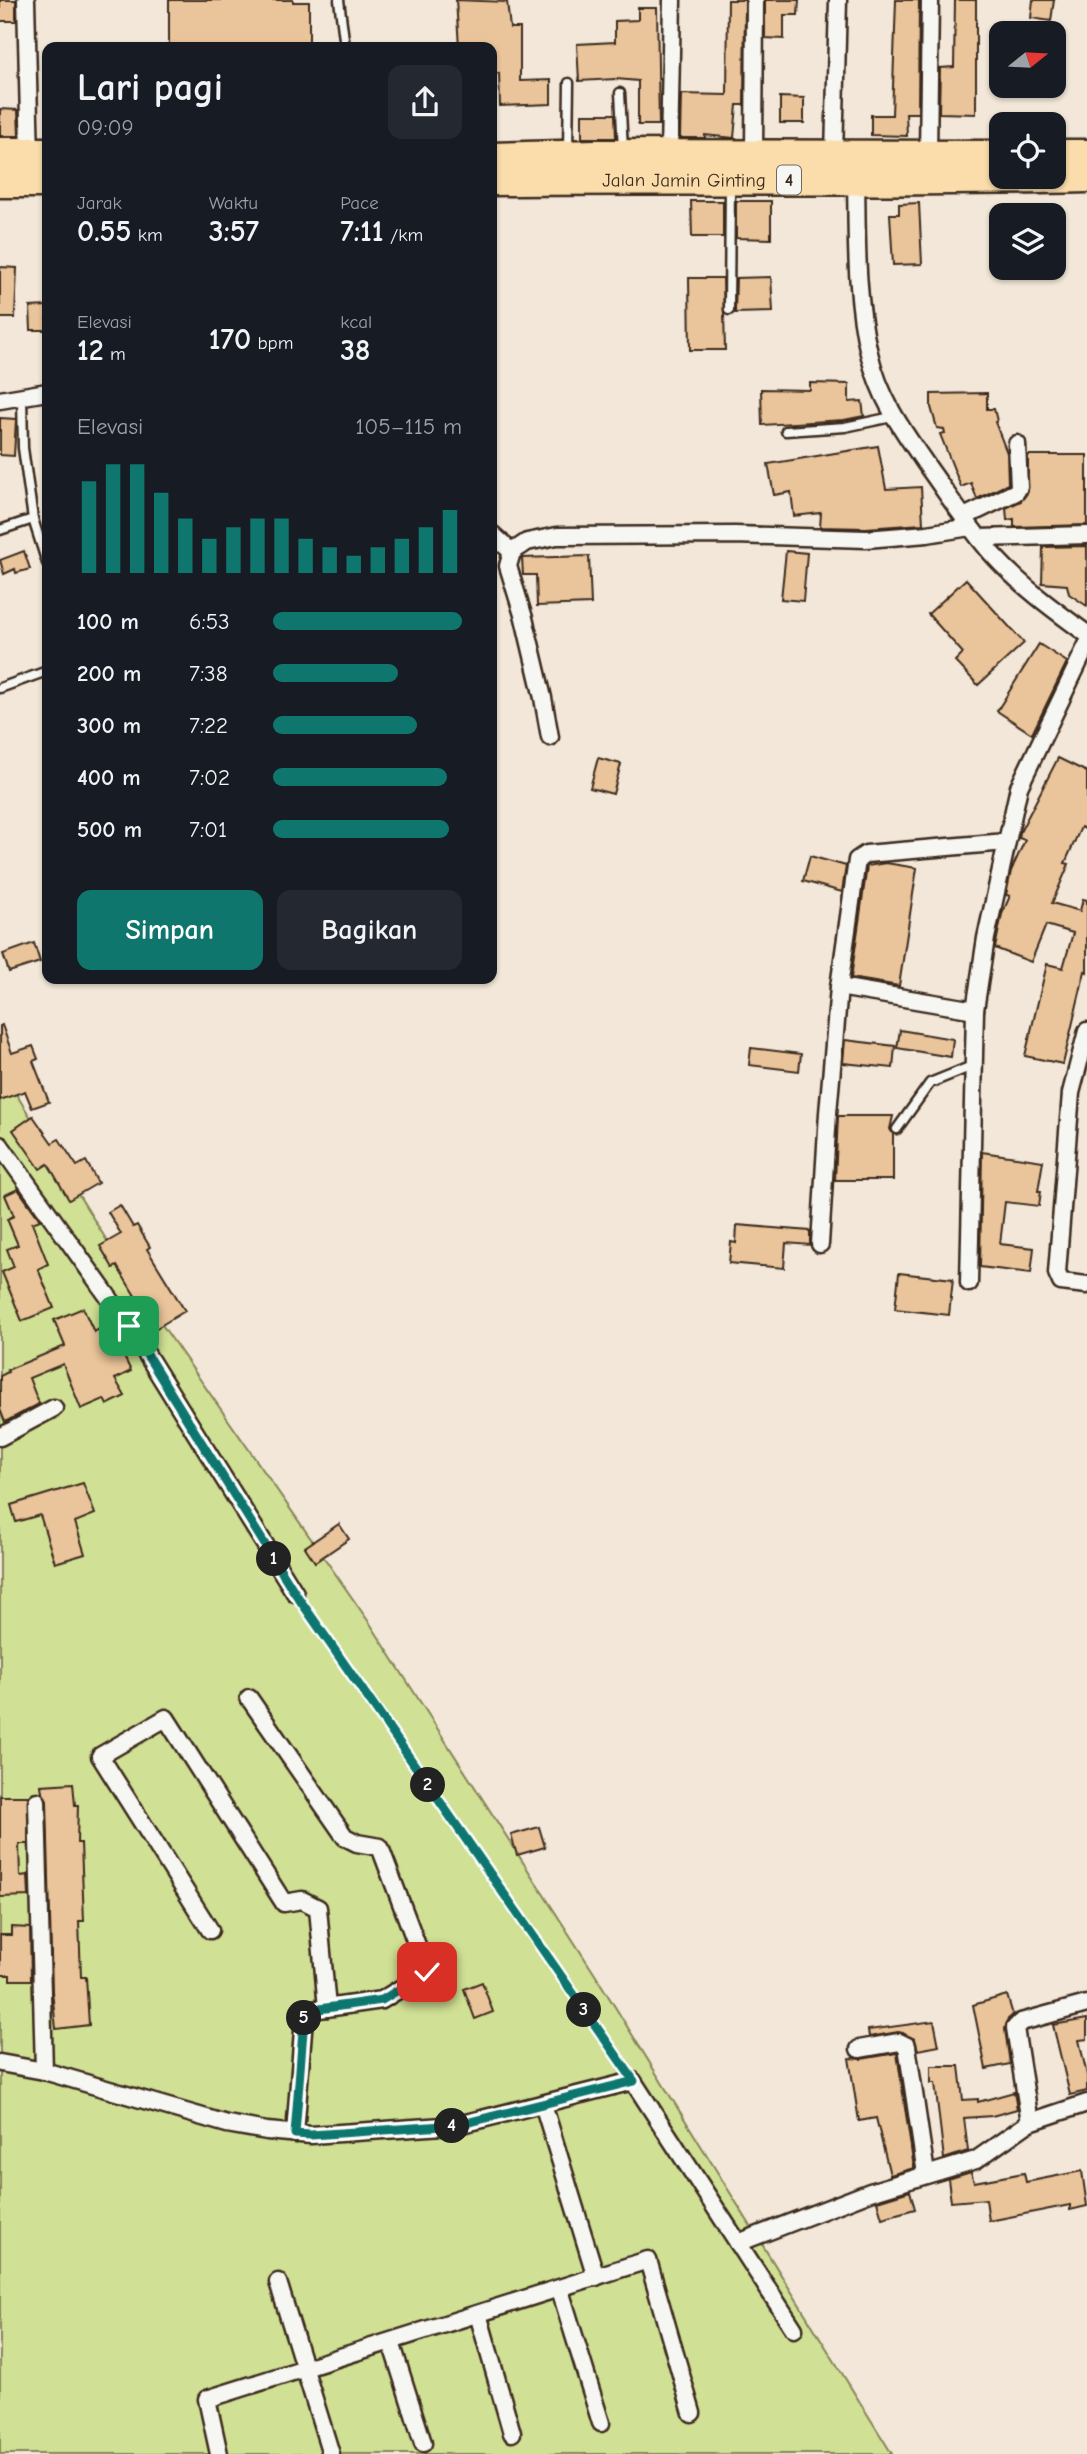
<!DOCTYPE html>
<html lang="id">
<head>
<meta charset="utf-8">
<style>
	body { margin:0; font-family:"Comic Neue",sans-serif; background:#242831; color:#f1f3f6; height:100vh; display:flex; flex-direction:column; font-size:26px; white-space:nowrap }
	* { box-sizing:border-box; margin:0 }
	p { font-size:23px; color:#9ea1a6 }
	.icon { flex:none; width:38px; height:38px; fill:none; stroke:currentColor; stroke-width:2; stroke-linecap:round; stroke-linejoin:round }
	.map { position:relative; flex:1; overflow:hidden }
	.side { position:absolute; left:42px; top:42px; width:455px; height:942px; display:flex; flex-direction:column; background:#171b24; border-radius:14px; box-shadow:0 2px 5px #0004 }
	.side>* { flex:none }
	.needle { width:46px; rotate:72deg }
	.buttons { position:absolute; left:989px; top:21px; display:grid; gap:14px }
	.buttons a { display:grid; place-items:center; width:77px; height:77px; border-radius:14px; background:#171b24; box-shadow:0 2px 5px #0004; font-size:35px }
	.pin { position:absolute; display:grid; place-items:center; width:60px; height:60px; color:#fff; margin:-30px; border-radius:14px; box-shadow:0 4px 10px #0006 }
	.km { position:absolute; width:35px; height:35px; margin:-18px; border-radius:50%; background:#222; color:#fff; font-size:19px; line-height:35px; text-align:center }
	.round { display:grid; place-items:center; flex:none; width:74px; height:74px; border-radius:14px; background:#242831 }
	.headline { display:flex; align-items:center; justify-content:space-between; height:119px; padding:0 35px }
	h1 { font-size:38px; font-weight:600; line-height:52px }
	.metrics { display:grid; grid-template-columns:repeat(3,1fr); gap:10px; height:119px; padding:7px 35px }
	.metrics div { display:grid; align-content:center }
	.metrics b { font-size:30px; font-weight:600 }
	.metrics small { font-size:19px; font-weight:400 }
	.metrics p { font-size:19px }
	.chart { height:196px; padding:14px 35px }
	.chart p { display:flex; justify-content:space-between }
	.chart svg { width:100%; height:126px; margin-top:7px; stroke:#0f766e; stroke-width:6 }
	.button { display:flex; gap:14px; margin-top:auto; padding:14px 35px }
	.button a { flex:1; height:80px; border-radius:14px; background:#0f766e; color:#fff; font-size:28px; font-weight:600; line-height:80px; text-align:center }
	.button a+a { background:#242831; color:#f1f3f6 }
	ul { padding:0 35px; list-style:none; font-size:23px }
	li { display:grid; grid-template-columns:112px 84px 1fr; align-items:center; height:52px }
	li i { height:18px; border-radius:9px; background:#0f766e }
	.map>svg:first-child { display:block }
	.green { fill:#d0e094; stroke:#868559; stroke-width:2 }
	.building { fill:#eac49a; stroke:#3b2a1e; stroke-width:2 }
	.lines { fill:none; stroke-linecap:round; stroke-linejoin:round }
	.lane-casing { stroke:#3b2a1e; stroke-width:13 }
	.street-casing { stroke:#3b2a1e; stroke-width:21 }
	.highway-casing { stroke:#3b2a1e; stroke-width:35 }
	.path { stroke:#3b2a1e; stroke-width:3.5; stroke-dasharray:2 5; stroke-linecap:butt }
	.lane { stroke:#f6f6f2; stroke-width:8 }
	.street { stroke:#f6f6f2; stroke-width:16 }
	.highway { stroke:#faddab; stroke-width:30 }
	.route-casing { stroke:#fff; stroke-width:14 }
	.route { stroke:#0f766e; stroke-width:9 }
	.labels { text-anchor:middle; stroke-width:7; stroke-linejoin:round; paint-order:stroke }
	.shield { fill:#f6f6f2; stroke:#73675e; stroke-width:2 }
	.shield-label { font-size:18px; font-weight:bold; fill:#3b2a1e }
	.street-label { font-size:19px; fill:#3b2a1e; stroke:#f6f6f2 }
</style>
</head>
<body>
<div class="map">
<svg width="1087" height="2454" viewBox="0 0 1087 2454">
	<rect width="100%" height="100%" fill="#f2e7d8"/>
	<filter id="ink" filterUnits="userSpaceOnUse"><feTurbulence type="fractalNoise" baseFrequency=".0143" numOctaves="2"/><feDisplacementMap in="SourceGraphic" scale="14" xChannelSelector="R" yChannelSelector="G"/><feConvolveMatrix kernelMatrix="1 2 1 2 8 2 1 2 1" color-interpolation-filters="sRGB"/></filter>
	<g filter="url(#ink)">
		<!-- green -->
		<polygon class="green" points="0,1068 135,1286 371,1625 594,1973 892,2454 0,2454"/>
		<!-- building -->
		<g class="building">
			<rect x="0" y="0" width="16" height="21"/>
			<polygon points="169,0 293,0 293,2 309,2 309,47 169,47"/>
			<polygon points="456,0 507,2 510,28 520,28 520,81 551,80 551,104 500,106 499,73 492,74 492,47 459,47"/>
			<polygon points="728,0 745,0 744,105 737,105 734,138 705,135 705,138 680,138 681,94 727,95"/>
			<polygon points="765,0 799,0 798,15 784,15 784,39 765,38"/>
			<polygon points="896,0 919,0 918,113 906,113 907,136 871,135 871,115 892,115"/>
			<polygon points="955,0 976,0 976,114 939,113 940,68 954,67"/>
			<polygon points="1033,0 1054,0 1051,21 1031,18"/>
			<polygon points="638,8 657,8 659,125 638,125 638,81 616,79 579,81 577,44 615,42 615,21 638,20"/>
			<polygon points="780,97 804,98 804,123 780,123"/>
			<polygon points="0,109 18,110 19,136 0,136"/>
			<polygon points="582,114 615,114 616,138 582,138"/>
			<polygon points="691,201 723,201 723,237 692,237"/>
			<polygon points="736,201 771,201 771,239 736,238"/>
			<polygon points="919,203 922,264 893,265 890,214 899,214 899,204"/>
			<polygon points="0,267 17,268 15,318 0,318"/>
			<polygon points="771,277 773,312 735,313 736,278"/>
			<polygon points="689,278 723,278 725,350 690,350"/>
			<polygon points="47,306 47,330 31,330 30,307"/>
			<polygon points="810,383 849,384 849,402 862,401 864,416 844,420 762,425 761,389 810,390"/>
			<polygon points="987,393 987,409 994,409 997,421 995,422 1007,453 1008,484 977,499 971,483 961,487 940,434 945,433 944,429 937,428 931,407 931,394"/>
			<polygon points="0,418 16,419 14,456 0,455"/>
			<polygon points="878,446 886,489 921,487 923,524 866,528 820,527 821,513 794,516 791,492 774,495 768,464"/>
			<polygon points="1028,455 1087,455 1087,525 1014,527 1014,519 1007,520 1006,508 1021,501 1028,492"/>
			<polygon points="1087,546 1087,606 1069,594 1067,585 1042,583 1043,547"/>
			<polygon points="24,551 30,569 16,573 15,569 4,574 0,560"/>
			<polygon points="786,551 807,553 803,601 781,599"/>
			<polygon points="589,556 591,604 537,606 536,575 523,575 522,558"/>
			<polygon points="966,579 1024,643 978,685 955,661 963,653 928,614"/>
			<polygon points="1039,644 1067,662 1032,734 997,711"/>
			<polygon points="598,758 621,764 613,794 590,788"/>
			<polygon points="1058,758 1087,772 1087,830 1081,827 1065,863 1069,864 1052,903 1080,911 1083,899 1087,900 1087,972 1085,971 1063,1064 1025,1056 1047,964 1063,968 1073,933 1046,925 1031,962 995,948 1002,914 1010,896 1006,895 1011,871 1025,840 1019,838 1020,832"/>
			<polygon points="810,856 846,866 842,892 803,881"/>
			<polygon points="886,863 917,868 899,986 851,978 867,866"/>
			<polygon points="34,943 40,962 9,972 3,954"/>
			<polygon points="2,1025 12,1053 33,1046 38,1059 33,1061 49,1102 32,1108 25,1091 0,1100 0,1026"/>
			<polygon points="900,1030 953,1039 951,1057 897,1048"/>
			<polygon points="845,1040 895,1046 893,1068 843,1063"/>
			<polygon points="751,1048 801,1054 799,1071 749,1065"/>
			<polygon points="33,1116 52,1143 59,1139 77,1166 86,1161 98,1183 69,1200 48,1164 40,1169 13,1130"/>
			<polygon points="838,1116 893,1116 890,1129 893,1134 893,1180 835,1180"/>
			<polygon points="982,1152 1043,1161 1038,1191 1041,1191 1039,1206 1005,1202 1000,1244 1034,1248 1031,1273 980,1267"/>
			<polygon points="18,1189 40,1220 32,1223 48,1264 38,1269 54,1308 22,1321 2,1272 14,1267 7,1249 18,1245 7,1219 14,1216 5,1195"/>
			<polygon points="120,1205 133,1227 137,1225 150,1247 147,1249 185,1311 155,1329 117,1266 113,1268 100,1246 121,1234 108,1212"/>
			<polygon points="737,1225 810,1231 810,1245 786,1243 784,1268 729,1263 731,1242 736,1243"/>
			<polygon points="899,1273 953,1279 949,1315 895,1309"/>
			<polygon points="83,1308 94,1332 108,1324 131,1371 115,1379 125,1396 107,1405 104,1399 81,1409 63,1364 29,1378 39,1404 5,1422 0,1409 0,1376 8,1372 7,1370 65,1346 54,1320"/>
			<polygon points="83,1483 95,1514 75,1522 85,1554 55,1563 40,1515 16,1522 11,1505"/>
			<polygon points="339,1524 349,1539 315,1562 305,1547"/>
			<polygon points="73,1783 75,1805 78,1805 77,1843 81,1843 82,1870 84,1921 79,1921 81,1977 86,1977 89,2025 56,2029 52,1991 47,1801 42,1792 41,1785"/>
			<polygon points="0,1796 28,1796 28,1844 19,1844 20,1876 28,1875 29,1896 0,1897"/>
			<polygon points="539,1827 545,1847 517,1855 511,1835"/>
			<polygon points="11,1927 30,1928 31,1980 10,1980 10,1975 0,1975 0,1935 11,1935"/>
			<polygon points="482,1982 493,2012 475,2019 464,1989"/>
			<polygon points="1007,1995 1013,2015 1008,2019 1005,2029 1010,2064 986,2069 973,2005"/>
			<polygon points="1087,2019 1087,2039 1079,2040 1087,2075 1087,2091 1070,2095 1053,2025"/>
			<polygon points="934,2021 939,2046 918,2050 915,2039 898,2032 869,2037 868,2030"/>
			<polygon points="897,2053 914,2168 890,2175 876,2118 859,2121 849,2058 861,2059"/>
			<polygon points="931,2066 959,2066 963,2100 978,2099 978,2102 1014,2092 1017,2109 992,2116 964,2118 968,2151 944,2159 935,2083 931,2083"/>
			<polygon points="1082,2171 1087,2206 1070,2210 1070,2205 989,2221 986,2199 951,2202 948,2179 971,2172 974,2182 1024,2173 1026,2182"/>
			<polygon points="910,2191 915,2209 882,2218 877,2201"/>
		</g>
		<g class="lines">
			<!-- lane casing -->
			<g class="lane-casing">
				<g id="lane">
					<polyline points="339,0 345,47"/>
					<polyline points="620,93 623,149"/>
					<polyline points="568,150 569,83"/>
					<polyline points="729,310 730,184"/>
					<polyline points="22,396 23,448 33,519 47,563"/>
					<polyline points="786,431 845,427 892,417"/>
					<polyline points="0,530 33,519"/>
					<polyline points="0,688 47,671"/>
					<polyline points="897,1129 930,1083 972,1066"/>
				</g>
			</g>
			<!-- street casing -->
			<g class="street-casing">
				<g id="street">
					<polyline points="26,0 30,158"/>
					<polyline points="669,155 672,0"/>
					<polyline points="754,155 755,0"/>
					<polyline points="834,156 838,0"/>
					<polyline points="928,156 930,0"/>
					<path d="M856,173C857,231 855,297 869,353C880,400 903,431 930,470C950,498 970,529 993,555C1021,586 1054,610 1087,634"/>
					<polyline points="0,400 47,392"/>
					<polyline points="964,517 1016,492 1019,487 1017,444"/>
					<polyline points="492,534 512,552"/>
					<polyline points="979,538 1087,535"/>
					<polyline points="550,737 543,698 524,618 508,566 512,552 527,542 557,536 735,535 866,539 927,534 970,527"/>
					<polyline points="839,987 975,1010"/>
					<polyline points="1087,1031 1071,1093 1057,1273 1061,1282 1087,1285"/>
					<polyline points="0,1145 129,1326 295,1593"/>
					<polyline points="820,1244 828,1113 839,987 857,860 866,854 1006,842"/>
					<polyline points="969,1283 975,1010 986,938 1019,787 1087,645"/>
					<polyline points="0,1437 54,1408"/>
					<polyline points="249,1698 345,1837 357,1843 380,1847 427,1972 382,2000 312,2010 304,2018 295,2134"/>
					<polyline points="37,1801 44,2071"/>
					<polyline points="210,1930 100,1756 166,1718 284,1903 302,1900 318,1908 327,2008"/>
					<polyline points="859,2049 899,2042 907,2046 926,2174"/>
					<polyline points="0,2063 44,2071 227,2124 267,2131 311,2135 458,2125 633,2081 794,2329"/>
					<polyline points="543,2104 596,2277"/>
					<polyline points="1030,2122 1015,2028 1021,2022 1087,2004"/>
					<polyline points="738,2243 870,2192 976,2160 1030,2122 1087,2103"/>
					<polyline points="278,2282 331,2454"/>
					<polyline points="560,2290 601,2423"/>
					<polyline points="478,2314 512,2433"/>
					<polyline points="391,2342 423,2443"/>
					<polyline points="219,2454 207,2399 648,2260 692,2413"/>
				</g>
			</g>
			<!-- highway casing -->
			<g class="highway-casing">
				<g id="highway">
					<polyline points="0,153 47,153"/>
					<polyline points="1054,155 1087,155"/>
					<polyline points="492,158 595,155 1001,156"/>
					<path id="s1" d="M492,180C690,178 889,182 1087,177"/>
					<polyline points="0,182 47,182"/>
				</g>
			</g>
			<!-- path -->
			<polyline class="path" points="305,1607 623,2066"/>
			<!-- lane -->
			<use href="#lane" class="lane"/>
			<!-- street -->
			<use href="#street" class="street"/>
			<!-- highway -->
			<use href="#highway" class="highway"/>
		</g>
	</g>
	<g class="lines" filter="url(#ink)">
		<!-- route casing -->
		<g class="route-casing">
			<polyline id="route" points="129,1326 295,1593 634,2081 458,2125 311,2135 295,2134 304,2018 312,2010 382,2000 427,1972"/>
		</g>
		<!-- route -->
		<use href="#route" class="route"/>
	</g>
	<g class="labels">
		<!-- shield labels -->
		<rect class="shield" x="777" y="165.5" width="24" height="29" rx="5"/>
		<g class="shield-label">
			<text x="789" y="186">4</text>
		</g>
		<!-- street labels -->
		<g class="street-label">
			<text dy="7" stroke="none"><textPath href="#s1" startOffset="192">Jalan Jamin Ginting</textPath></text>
		</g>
	</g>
</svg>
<div class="buttons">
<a><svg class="needle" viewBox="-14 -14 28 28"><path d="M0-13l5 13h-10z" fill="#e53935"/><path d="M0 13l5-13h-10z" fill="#9ea1a6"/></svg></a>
<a><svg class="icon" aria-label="locate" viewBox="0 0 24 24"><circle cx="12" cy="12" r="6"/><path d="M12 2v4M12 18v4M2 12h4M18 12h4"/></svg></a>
<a><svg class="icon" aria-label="layers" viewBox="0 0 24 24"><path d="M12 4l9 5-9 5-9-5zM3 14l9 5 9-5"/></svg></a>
</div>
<div class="pin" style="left:129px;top:1326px;background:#1e9e55"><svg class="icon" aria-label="arrive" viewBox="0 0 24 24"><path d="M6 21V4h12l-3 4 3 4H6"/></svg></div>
<div class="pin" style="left:427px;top:1972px;background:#d93025"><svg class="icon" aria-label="check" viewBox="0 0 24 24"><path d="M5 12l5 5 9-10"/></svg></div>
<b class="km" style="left:274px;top:1559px">1</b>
<b class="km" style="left:428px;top:1785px">2</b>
<b class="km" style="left:584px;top:2010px">3</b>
<b class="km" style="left:452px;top:2126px">4</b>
<b class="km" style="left:304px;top:2018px">5</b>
<section class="side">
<div class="headline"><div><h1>Lari pagi</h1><p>09:09</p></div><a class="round"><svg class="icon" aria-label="share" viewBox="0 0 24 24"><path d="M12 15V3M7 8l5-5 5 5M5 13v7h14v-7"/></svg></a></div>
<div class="metrics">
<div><p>Jarak</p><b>0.55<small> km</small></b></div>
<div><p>Waktu</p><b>3:57</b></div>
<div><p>Pace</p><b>7:11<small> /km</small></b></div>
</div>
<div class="metrics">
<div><p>Elevasi</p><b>12<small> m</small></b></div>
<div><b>170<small> bpm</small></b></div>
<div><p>kcal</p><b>38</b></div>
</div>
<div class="chart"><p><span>Elevasi</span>105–115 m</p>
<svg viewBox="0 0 160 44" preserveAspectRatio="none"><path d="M5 44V12M15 44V6M25 44V6M35 44V16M45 44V25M55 44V32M65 44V28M75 44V25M85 44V25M95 44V32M105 44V35M115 44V38M125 44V35M135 44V32M145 44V28M155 44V22"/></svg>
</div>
<ul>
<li><b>100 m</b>6:53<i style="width:100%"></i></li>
<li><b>200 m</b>7:38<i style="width:66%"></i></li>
<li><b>300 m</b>7:22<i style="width:76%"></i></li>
<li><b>400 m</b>7:02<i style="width:92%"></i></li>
<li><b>500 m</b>7:01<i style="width:93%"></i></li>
</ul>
<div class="button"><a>Simpan</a><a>Bagikan</a></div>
</section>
</div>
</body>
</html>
